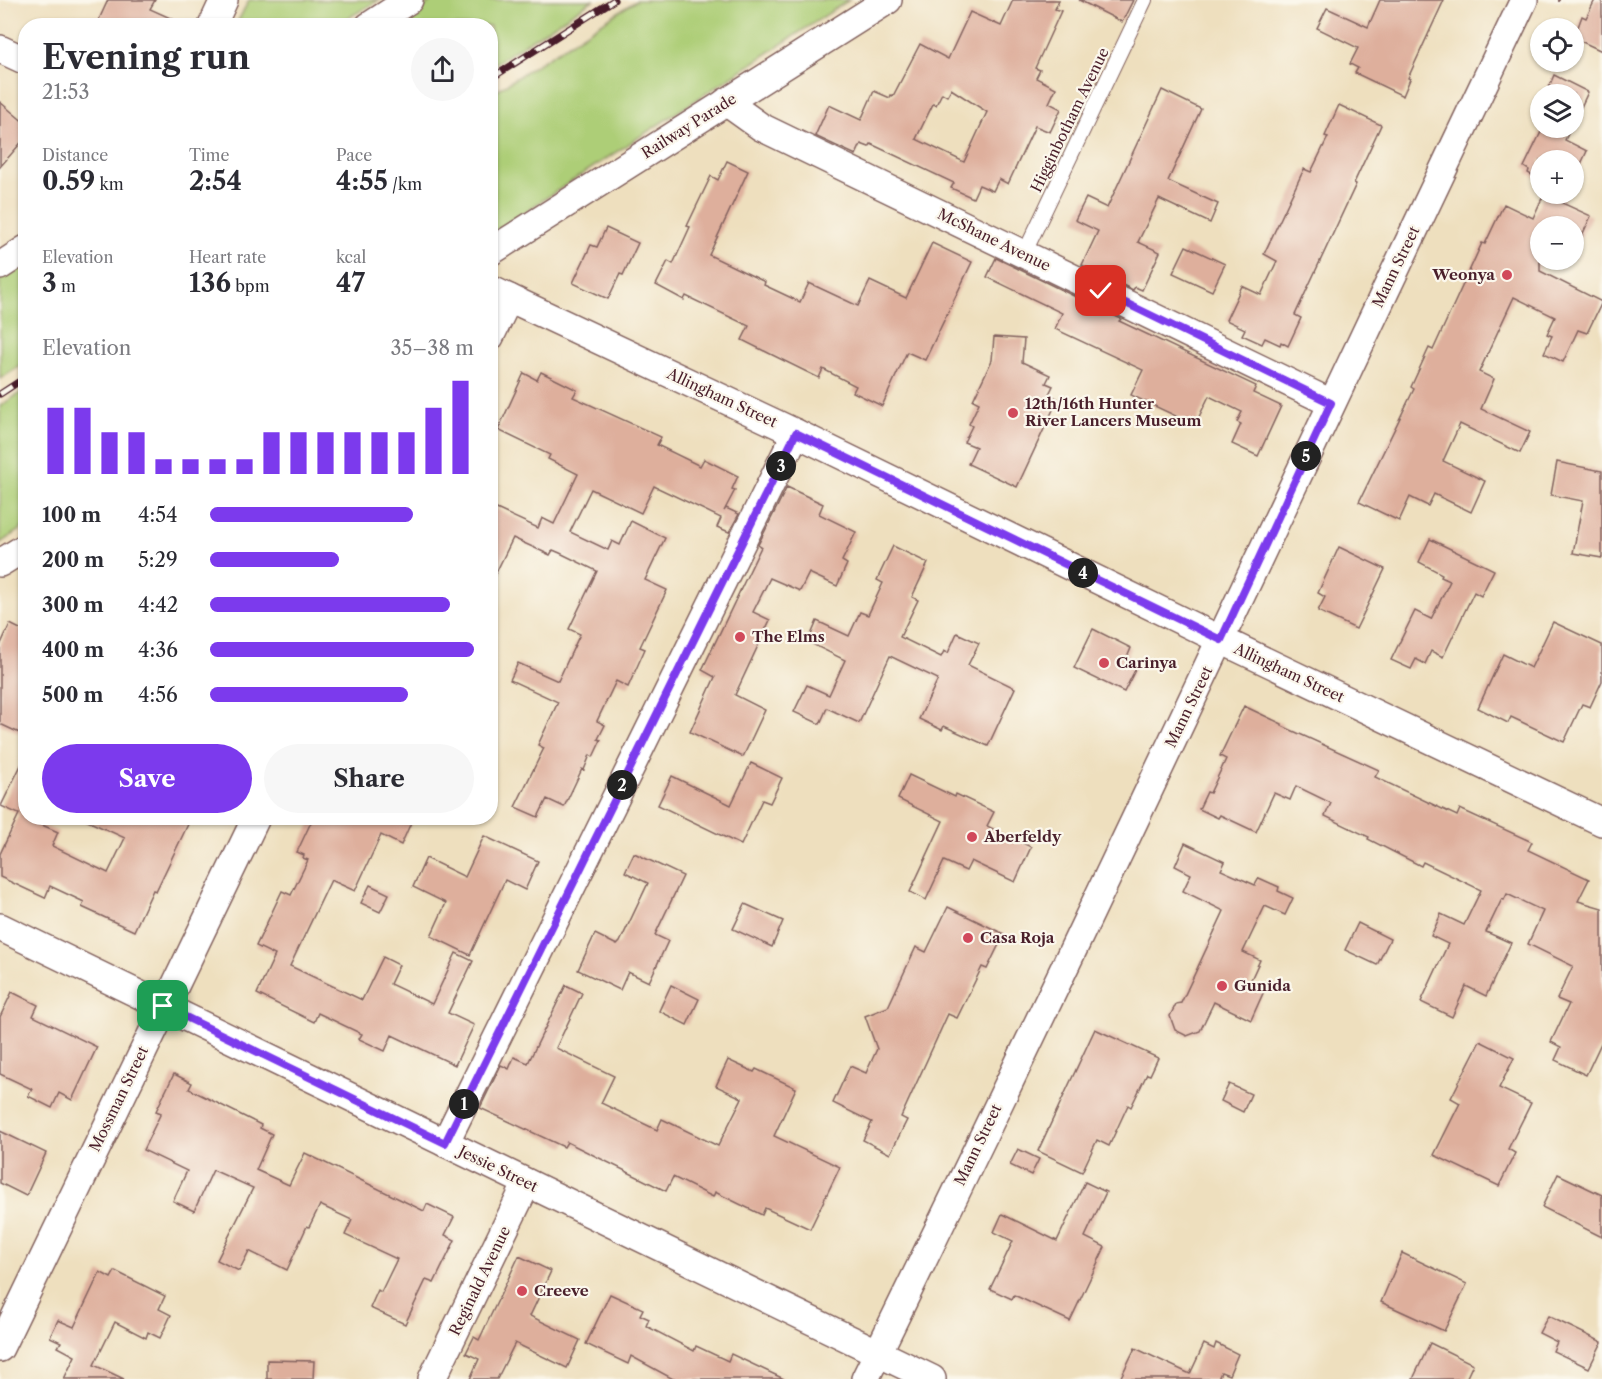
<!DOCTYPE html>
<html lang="en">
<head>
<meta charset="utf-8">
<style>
	body { margin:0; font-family:"Libre Caslon Text",serif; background:#f7f7f7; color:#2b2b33; height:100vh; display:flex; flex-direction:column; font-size:22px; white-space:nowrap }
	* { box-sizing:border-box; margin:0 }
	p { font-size:20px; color:#7c7c81 }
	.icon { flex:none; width:33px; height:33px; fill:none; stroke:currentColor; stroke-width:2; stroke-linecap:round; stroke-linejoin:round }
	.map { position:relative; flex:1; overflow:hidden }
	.panel { position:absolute; left:18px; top:18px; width:480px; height:807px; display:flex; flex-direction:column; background:#fff; border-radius:24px; box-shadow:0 2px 4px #0004 }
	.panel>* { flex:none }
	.buttons { position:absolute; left:1530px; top:18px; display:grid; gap:12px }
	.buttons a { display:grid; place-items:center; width:54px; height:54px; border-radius:50%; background:#fff; box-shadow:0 2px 4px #0004; font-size:30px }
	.pin { position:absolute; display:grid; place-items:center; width:51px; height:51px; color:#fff; margin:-26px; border-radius:12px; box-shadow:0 3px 9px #0006 }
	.km { position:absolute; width:30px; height:30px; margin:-15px; border-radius:50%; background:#222; color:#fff; font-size:16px; line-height:30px; text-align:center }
	.round { display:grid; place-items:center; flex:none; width:63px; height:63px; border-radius:32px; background:#f7f7f7 }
	.headline { display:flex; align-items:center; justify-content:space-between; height:102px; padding:0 24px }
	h1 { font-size:33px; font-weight:800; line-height:45px }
	.figures { display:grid; grid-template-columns:repeat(3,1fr); gap:9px; height:102px; padding:6px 24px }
	.figures div { display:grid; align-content:center }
	.figures b { font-size:26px; font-weight:800 }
	.figures small { font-size:16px; font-weight:400 }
	.figures p { font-size:16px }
	.chart { height:168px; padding:12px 24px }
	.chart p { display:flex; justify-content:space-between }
	.chart svg { width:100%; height:108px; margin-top:6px; stroke:#7c3aed; stroke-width:6 }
	.button { display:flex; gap:12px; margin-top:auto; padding:12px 24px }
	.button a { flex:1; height:69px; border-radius:36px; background:#7c3aed; color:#fff; font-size:24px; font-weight:800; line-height:69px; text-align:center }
	.button a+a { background:#f7f7f7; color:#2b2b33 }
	ul { padding:0 24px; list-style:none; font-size:20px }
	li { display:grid; grid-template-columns:96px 72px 1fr; align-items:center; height:45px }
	li i { height:15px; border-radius:8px; background:#7c3aed }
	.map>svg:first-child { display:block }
	.green { fill:#adce77; stroke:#7c7651; stroke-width:1.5 }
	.building { fill:#deaf9c; fill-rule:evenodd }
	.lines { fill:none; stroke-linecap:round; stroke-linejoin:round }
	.service-casing { stroke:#83625e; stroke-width:16 }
	.minor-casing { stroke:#83625e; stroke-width:30 }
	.path { stroke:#83625e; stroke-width:4; stroke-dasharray:4.5 4.5; stroke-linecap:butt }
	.service { stroke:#fff; stroke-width:14 }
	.minor { stroke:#fff; stroke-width:27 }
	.rail-casing { stroke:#4a1f2b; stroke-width:7 }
	.rail { stroke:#fbf7ec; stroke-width:4.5; stroke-dasharray:14; stroke-linecap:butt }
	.route-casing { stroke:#fff; stroke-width:12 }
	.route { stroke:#7c3aed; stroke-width:8 }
	.poi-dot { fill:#d1495b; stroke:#fbf7ec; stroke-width:2 }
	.labels { text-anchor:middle; stroke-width:4.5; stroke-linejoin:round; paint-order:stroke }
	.street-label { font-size:15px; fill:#4a1f2b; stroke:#fbf7ec }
	.poi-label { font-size:15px; font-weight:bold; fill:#4a1f2b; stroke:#fbf7ec; text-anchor:start }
</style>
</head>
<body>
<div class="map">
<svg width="1602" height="1379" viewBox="0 0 1602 1379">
	<rect width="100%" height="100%" fill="#fbf7ec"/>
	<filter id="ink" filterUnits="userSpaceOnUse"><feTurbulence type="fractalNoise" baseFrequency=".0167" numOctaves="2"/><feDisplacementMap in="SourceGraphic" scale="12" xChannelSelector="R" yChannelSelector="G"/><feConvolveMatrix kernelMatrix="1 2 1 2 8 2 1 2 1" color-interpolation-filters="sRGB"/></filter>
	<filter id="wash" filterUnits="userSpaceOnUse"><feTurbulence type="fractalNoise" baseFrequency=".008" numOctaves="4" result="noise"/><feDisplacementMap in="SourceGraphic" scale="24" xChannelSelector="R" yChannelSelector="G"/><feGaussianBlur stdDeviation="1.35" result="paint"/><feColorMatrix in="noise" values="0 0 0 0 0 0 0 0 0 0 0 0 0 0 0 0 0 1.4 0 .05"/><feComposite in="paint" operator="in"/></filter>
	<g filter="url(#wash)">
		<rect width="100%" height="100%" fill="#eedfbe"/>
		<!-- green -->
		<g class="green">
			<polygon points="249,0 379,0 336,25 236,25"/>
			<polygon points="434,0 593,0 491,66 490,26 394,26"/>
			<polygon points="637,0 849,0 491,234 491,94"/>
			<polygon points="25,258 25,363 0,379 0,274"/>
			<polygon points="25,390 25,526 0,543 0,406"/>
		</g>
		<g id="blocks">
			<!-- building -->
			<g class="building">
				<polygon points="108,0 155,0 150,9 188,26 96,26"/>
				<path d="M1013,0H1059L1055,9L1061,11L1035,68L1040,70L1036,78L1056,88L1049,103L1061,109L1050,132L1035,126L1008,184L999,179L993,191L979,185L973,198L951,188L954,183L871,144L869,147L861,144L856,155L815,136L829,105L861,120L874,91L890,98L891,95L893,96L920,44L948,59L970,12L1001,26ZM951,89L987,112L964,162L916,139L933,104L936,105L942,93L947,96Z"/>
				<polygon points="1079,0 1133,0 1122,22"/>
				<polygon points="1380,0 1444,0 1408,78 1410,79 1403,96 1355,73 1358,68 1350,64 1358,48 1317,28 1327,8 1368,27"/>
				<polygon points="1595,0 1602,0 1602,51 1574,38 1582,16 1586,18"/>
				<polygon points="1554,75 1588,92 1574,122 1574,94 1546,94"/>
				<polygon points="1162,90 1201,109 1168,181 1218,204 1210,223 1159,199 1138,242 1160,252 1142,290 1135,287 1133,290 1082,265 1098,231 1075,220 1086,198 1107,208"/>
				<polygon points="0,102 26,124 26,137 0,167"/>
				<polygon points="1339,105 1381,125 1354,183 1356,184 1295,315 1301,318 1288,346 1281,342 1280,345 1265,338 1262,344 1242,335 1245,329 1226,320 1242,286 1261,295 1277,261 1264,254 1304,169 1311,172 1328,137 1325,136"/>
				<polygon points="1543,128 1571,128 1565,140 1587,151 1574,179 1574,160 1540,160 1540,180 1528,173 1529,170 1524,167"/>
				<polygon points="727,161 748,171 709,255 765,282 764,285 800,302 809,283 858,306 870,281 906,298 932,243 972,262 925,360 907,352 882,406 853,392 856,386 823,369 819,378 742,340 749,326 686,296 684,300 656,285 668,261 673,264 690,227 687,226 711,176 718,180"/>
				<polygon points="1544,194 1567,194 1562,203 1591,216 1578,244 1574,242 1574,226 1540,226 1540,271 1602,302 1587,333 1578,330 1563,362 1544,353 1552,336 1547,334 1555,317 1514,297 1479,372 1494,379 1481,409 1530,432 1520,453 1460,424 1443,461 1485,481 1471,512 1434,494 1428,506 1410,497 1399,521 1359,502 1414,389 1411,387 1429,348 1433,350 1482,243 1485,244 1504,204 1533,218"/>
				<polygon points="606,228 638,243 623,275 620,274 608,299 573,283 591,245 597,247"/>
				<polygon points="1186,246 1225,264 1212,291 1173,273"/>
				<polygon points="996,258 1121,319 1119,321 1256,386 1253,393 1281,406 1258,456 1232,444 1241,424 1237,422 1242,412 1209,396 1195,425 1131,395 1143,370 1055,329 1062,313 987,277"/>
				<polygon points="994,337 1024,339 1022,362 1050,375 1046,383 1053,386 1049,394 1058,399 1017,487 968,464 976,447 964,442 972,426 969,424 979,403 973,400 992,360"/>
				<polygon points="541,372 577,390 573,397 661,437 657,445 700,466 704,459 738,476 732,489 735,490 724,511 726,508 739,514 729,532 717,527 721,518 654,486 641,513 591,489 570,532 608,550 612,541 620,545 631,521 665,538 645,580 667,590 640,647 645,649 628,687 616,681 597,721 605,725 598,739 601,740 593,757 590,755 584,770 582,769 564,807 547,799 538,817 515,807 544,748 538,745 558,702 510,680 518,663 558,681 580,634 569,629 597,571 560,553 553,550 550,555 513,538 490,585 490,506 538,528 542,518 554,524 578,474 548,459 550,455 498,430 524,373 537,380"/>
				<polygon points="1557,462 1602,471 1602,558 1573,553 1583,501 1551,495"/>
				<polygon points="787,487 823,504 819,514 856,532 842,561 847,564 837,586 809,573 800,591 770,578 753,612 770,620 735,695 765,710 743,757 690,732 715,677 702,670 761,547 758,545"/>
				<polygon points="1430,539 1494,570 1481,596 1474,592 1443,657 1431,651 1425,664 1416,659 1411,669 1391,660 1415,611 1431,619 1450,581 1441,577 1442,574 1419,562"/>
				<polygon points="893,546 928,563 912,597 918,600 900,637 941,657 944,651 948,653 957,633 979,643 968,665 1015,688 988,746 944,726 942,730 919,719 938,679 890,656 859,723 827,708 820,724 794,712 807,685 829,695 845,660 808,642 817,621 849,636 860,612 868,615 883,583 877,580"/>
				<polygon points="1339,547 1385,569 1356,629 1318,611 1325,597 1318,593"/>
				<polygon points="1553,622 1602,645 1602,681 1590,707 1582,704 1564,742 1511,717 1508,723 1478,708 1503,654 1531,668"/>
				<polygon points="10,624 26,632 26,736 0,724 0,646"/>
				<polygon points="1093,629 1131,648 1126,660 1137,666 1124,692 1074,668"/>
				<polygon points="1244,706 1282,724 1282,726 1379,770 1375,777 1457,816 1460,809 1532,842 1528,850 1589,879 1578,901 1602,908 1602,1041 1586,1075 1555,1060 1561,1047 1551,1042 1569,1004 1557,999 1573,966 1528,944 1543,911 1507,894 1504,900 1502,899 1486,932 1511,943 1486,996 1466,986 1452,1017 1421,1002 1448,944 1431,936 1441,914 1464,925 1481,890 1423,862 1421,866 1368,839 1369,837 1325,816 1331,803 1296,786 1290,800 1274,793 1256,832 1220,815 1218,818 1199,809 1207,792 1210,793 1226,759 1220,756"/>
				<polygon points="26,755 26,818 58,832 52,846 108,873 125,838 81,818 191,818 156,891 153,890 134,931 82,907 84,902 50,886 45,898 0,877 0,854 19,814 1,806"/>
				<polygon points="751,763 782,778 770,803 762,800 741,845 658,805 672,776 731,805"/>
				<polygon points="909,775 955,797 956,794 994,812 987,826 1031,847 1015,882 971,861 966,871 944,861 926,900 910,892 943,821 898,799"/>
				<polygon points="313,818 413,818 401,845 381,835 355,891 331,880 290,966 362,1000 383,957 399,965 390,984 432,1004 456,953 473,961 448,1013 474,1025 455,1065 392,1035 385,1051 359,1039 362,1034 318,1013 314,1022 257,994 275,955 256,946 282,891 291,895 308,860 303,858 304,855 297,852"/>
				<polygon points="484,836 538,861 525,890 505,880 470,955 431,936 446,903 413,887 426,858 465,877"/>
				<polygon points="1185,843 1225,862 1221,870 1255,885 1259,878 1279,887 1278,891 1293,898 1285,915 1265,906 1243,952 1260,960 1249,984 1264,991 1251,1020 1214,1002 1200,1031 1187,1036 1175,1030 1170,1016 1176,1004 1181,1003 1224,911 1183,891 1191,874 1175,866"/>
				<polygon points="634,853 683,876 655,935 668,941 649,982 628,972 620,990 578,970 595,934 617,945 620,942 648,883 625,872"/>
				<polygon points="370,885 389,894 380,912 361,903"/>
				<polygon points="745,904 783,921 772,947 733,929"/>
				<polygon points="948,907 1004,934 987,969 982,967 957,1018 948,1014 901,1117 907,1120 890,1154 863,1140 872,1122 833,1103 850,1066 866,1073 877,1049 865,1016 888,1007 916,947 926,952"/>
				<polygon points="1358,923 1390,939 1377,965 1345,950"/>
				<polygon points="566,985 582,993 556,1048 614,1076 601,1103 657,1130 662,1119 718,1146 742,1098 716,1086 728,1060 754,1072 756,1069 796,1088 774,1136 840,1167 810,1229 765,1208 762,1215 715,1192 713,1197 673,1177 666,1191 567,1142 564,1147 480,1108 501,1065 509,1069 514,1057 528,1063"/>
				<polygon points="671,985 699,999 687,1025 659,1011"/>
				<polygon points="12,992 38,1005 33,1016 97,1047 72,1100 59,1093 52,1108 28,1096 32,1089 0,1074 0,1017"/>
				<polygon points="1095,1029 1158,1058 1150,1075 1147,1074 1131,1107 1128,1105 1109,1146 1097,1140 1082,1172 1038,1151"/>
				<polygon points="1480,1041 1514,1058 1499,1088 1531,1103 1508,1149 1515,1153 1499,1186 1434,1155 1460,1103 1451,1098"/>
				<polygon points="174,1074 192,1083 189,1089 261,1125 260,1128 272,1134 256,1170 289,1185 305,1153 424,1211 427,1204 454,1217 445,1235 455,1240 434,1283 426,1280 405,1324 370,1308 378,1290 381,1292 397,1259 345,1235 352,1220 320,1205 309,1227 307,1226 287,1270 249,1251 239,1271 217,1260 253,1188 213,1170 194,1211 173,1201 187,1171 143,1150 161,1113 156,1111"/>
				<polygon points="1229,1084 1251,1094 1243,1112 1221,1101"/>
				<polygon points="0,1131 46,1153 26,1196 0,1183"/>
				<polygon points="1018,1149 1039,1159 1031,1175 1010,1165"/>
				<polygon points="1558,1174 1602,1195 1602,1237 1542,1207"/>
				<polygon points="1085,1182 1106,1192 1085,1237 1105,1247 1070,1321 1014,1295 1012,1299 990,1289 1013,1241 994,1232 1002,1214 1057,1241"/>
				<polygon points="1402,1253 1467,1284 1444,1331 1381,1302"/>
				<polygon points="519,1256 551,1271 530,1316 580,1340 567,1368 515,1343 497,1379 470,1379 479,1359 466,1353 474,1337 479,1340"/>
				<polygon points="115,1271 165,1296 159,1309 171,1315 160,1338 148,1332 146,1338 115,1322 94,1365 124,1379 64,1379 75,1356 58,1347 61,1342 50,1337 58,1320 74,1327 100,1272 111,1278"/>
				<polygon points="610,1294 643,1309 640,1315 649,1319 646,1326 694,1351 696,1346 728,1361 731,1354 784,1379 673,1379 631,1356 628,1364 586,1344"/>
				<polygon points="1548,1316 1602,1342 1589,1368 1553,1351 1557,1342 1539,1333"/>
				<polygon points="1216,1343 1238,1354 1229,1375 1221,1372 1218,1379 1120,1379 1135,1348 1190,1374 1204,1344 1214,1349"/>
				<polygon points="1430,1343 1473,1364 1466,1379 1413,1379"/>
				<polygon points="267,1360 314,1361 313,1379 267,1379"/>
			</g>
		</g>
	</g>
	<g filter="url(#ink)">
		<use href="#blocks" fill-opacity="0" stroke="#83625e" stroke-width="1.5"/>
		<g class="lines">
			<!-- service casing -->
			<g class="service-casing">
				<polyline id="service" points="1024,254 1145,0"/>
			</g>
			<!-- minor casing -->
			<g class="minor-casing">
				<g id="minor">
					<polyline points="212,26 224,0"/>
					<polyline points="369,26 409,0"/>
					<polyline points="0,49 26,61"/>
					<polyline points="726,102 761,127 1331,403"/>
					<polyline points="490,252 888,0"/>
					<polyline points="0,266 26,249"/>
					<polyline points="490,289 796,433 1221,640 1602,822"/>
					<polyline points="490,337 509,298"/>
					<polyline points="0,563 26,547"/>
					<polyline points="0,927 932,1379"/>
					<polyline points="445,1143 796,433"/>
					<polyline points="0,1348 256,818"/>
					<polyline points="432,1379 527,1183"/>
					<path d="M865,1379C1090,922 1304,459 1524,0"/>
				</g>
			</g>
			<!-- path -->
			<polyline class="path" points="1558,0 1560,0"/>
			<!-- service -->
			<use href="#service" class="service"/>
			<!-- minor -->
			<use href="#minor" class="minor"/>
			<!-- rail casing -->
			<g class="rail-casing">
				<g id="rail">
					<polyline points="490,79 614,0"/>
					<polyline points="0,394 26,377"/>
				</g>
			</g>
			<!-- rail -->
			<use href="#rail" class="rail"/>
		</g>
	</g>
	<g class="lines" filter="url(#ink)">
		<!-- route casing -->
		<g class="route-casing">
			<polyline id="route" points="163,1006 445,1143 796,433 1221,640 1331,403 1101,291"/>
		</g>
		<!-- route -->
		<use href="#route" class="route"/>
	</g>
	<!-- markers -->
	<g class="poi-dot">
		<circle cx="1507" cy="275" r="6"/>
		<circle cx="1013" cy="413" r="6"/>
		<circle cx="740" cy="637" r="6"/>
		<circle cx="1104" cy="663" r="6"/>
		<circle cx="972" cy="837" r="6"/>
		<circle cx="968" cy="938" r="6"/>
		<circle cx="1222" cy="986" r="6"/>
		<circle cx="522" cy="1291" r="6"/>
	</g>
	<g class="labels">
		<!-- street labels -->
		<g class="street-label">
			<text transform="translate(1070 120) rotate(-64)" y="5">Higginbotham Avenue</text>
			<text transform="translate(689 126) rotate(-32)" y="5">Railway Parade</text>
			<text transform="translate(994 240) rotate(26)" y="5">McShane Avenue</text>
			<text transform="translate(1396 267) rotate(-64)" y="5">Mann Street</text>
			<text transform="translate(722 398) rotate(25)" y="5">Allingham Street</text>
			<text transform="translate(1289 673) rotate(25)" y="5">Allingham Street</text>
			<text transform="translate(1189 707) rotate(-64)" y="5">Mann Street</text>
			<text transform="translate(119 1099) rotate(-64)" y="5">Mossman Street</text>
			<text transform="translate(978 1145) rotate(-64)" y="5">Mann Street</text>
			<text transform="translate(498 1169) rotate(26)" y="5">Jessie Street</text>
			<text transform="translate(480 1281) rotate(-64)" y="5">Reginald Avenue</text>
		</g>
		<!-- poi labels -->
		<g class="poi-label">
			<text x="1495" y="280" text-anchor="end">Weonya</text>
			<text x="1025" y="409">12th/16th Hunter<tspan x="1025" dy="17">River Lancers Museum</tspan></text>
			<text x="752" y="642">The Elms</text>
			<text x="1116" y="668">Carinya</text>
			<text x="984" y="842">Aberfeldy</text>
			<text x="980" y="943">Casa Roja</text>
			<text x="1234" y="991">Gunida</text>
			<text x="534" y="1296">Creeve</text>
		</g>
	</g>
</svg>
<div class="buttons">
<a><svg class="icon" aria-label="locate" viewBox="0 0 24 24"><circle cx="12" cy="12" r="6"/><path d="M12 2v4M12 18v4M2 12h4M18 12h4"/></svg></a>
<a><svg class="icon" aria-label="layers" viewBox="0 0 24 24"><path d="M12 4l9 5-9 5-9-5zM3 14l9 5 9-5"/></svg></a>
<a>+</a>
<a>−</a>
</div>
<div class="pin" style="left:163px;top:1006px;background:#1e9e55"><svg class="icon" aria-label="arrive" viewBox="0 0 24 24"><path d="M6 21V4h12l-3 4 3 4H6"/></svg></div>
<div class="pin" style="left:1101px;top:291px;background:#d93025"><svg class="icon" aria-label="check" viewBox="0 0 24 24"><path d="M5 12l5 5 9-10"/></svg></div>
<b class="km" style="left:464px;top:1104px">1</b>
<b class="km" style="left:622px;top:785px">2</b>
<b class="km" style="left:781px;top:466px">3</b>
<b class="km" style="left:1083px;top:573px">4</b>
<b class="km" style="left:1306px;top:456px">5</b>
<section class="panel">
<div class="headline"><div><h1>Evening run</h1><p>21:53</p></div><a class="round"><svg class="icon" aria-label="share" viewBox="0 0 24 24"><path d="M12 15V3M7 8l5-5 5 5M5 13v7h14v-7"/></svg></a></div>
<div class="figures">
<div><p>Distance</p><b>0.59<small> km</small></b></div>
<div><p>Time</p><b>2:54</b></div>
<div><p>Pace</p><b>4:55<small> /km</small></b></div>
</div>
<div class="figures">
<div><p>Elevation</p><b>3<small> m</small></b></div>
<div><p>Heart rate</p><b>136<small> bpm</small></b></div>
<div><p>kcal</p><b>47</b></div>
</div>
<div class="chart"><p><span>Elevation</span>35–38 m</p>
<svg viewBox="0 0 160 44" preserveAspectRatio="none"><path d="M5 44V17M15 44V17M25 44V27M35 44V27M45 44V38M55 44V38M65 44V38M75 44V38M85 44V27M95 44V27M105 44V27M115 44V27M125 44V27M135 44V27M145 44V17M155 44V6"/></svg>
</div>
<ul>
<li><b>100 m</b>4:54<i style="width:77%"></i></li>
<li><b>200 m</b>5:29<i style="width:49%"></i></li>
<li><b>300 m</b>4:42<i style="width:91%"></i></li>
<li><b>400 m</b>4:36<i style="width:100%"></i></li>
<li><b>500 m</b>4:56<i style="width:75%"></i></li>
</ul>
<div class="button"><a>Save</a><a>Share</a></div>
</section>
</div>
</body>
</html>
